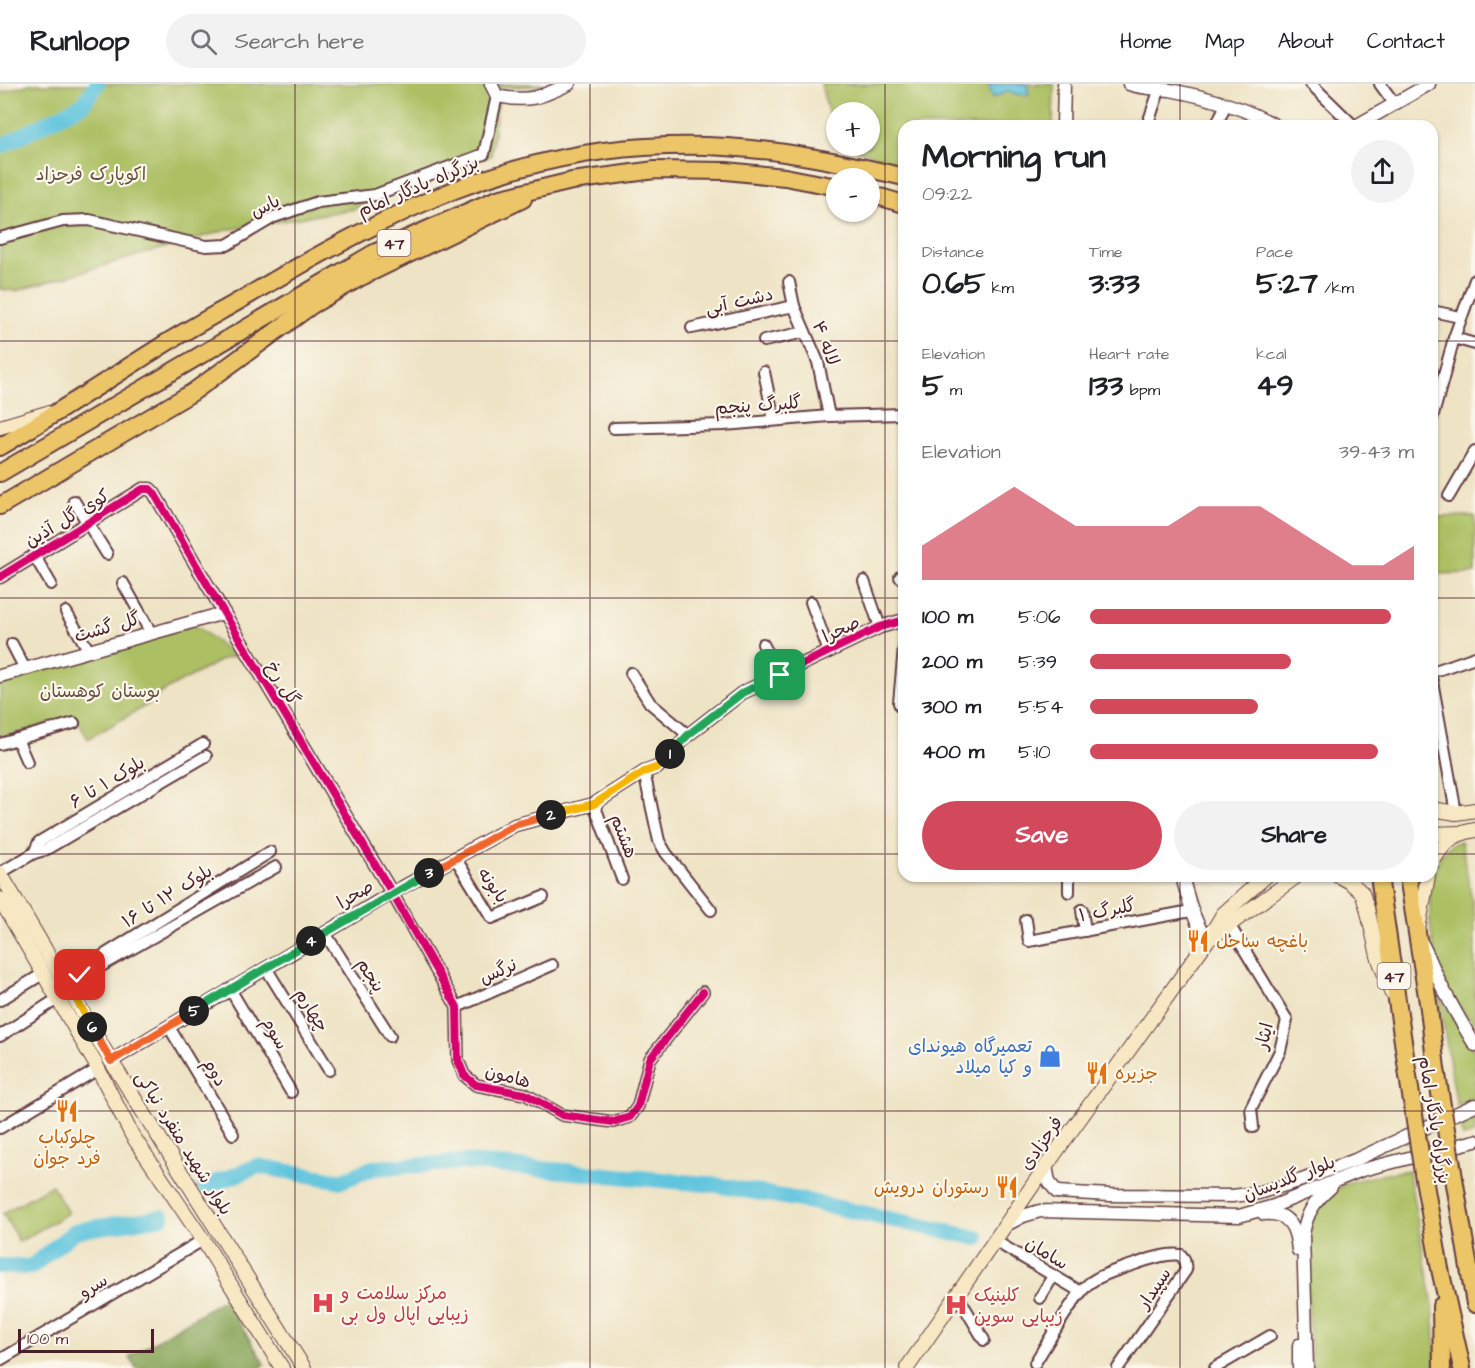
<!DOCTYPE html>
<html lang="en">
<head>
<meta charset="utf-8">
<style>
	body { margin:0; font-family:"Architects Daughter","Playpen Sans Arabic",sans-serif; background:#f2f2f2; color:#202124; height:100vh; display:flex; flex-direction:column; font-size:22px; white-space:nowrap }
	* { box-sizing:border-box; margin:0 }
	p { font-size:20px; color:#757577 }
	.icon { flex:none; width:33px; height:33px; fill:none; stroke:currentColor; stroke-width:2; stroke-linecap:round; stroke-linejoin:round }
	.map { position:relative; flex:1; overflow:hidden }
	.details { position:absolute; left:898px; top:36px; width:540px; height:762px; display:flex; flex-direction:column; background:#fff; border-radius:18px; box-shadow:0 2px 4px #0004 }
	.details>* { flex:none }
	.fabs { position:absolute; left:826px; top:18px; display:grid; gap:12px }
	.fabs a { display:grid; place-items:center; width:54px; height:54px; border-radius:50%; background:#fff; box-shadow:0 2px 4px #0004; font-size:30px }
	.scale { position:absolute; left:18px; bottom:15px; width:136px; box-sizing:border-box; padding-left:6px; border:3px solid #4a1f2b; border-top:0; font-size:16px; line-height:21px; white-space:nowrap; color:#4a1f2b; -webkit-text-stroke:4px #fbf7ec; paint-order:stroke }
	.pin { position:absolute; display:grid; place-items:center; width:51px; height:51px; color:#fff; margin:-26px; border-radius:12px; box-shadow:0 3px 9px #0006 }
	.km { position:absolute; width:30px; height:30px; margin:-15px; border-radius:50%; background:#222; color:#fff; font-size:16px; line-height:30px; text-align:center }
	.round { display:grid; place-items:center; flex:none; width:63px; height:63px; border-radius:32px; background:#f2f2f2 }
	.summary { display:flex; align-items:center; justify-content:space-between; height:102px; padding:0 24px }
	h1 { font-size:33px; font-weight:700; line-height:45px }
	.stats { display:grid; grid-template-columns:repeat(3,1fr); gap:9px; height:102px; padding:6px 24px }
	.stats div { display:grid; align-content:center }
	.stats b { font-size:30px; font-weight:700 }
	.stats small { font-size:16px; font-weight:400 }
	.stats p { font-size:16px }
	.chart { height:168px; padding:12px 24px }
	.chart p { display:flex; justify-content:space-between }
	.chart svg { width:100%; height:108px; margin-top:6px; fill:#d1495b; opacity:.7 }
	.action { display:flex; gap:12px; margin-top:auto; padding:12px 24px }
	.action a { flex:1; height:69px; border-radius:36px; background:#d1495b; color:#fff; font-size:24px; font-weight:700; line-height:69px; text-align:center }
	.action a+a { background:#f2f2f2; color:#202124 }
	ul { padding:0 24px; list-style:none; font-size:20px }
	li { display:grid; grid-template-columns:96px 72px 1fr; align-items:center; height:45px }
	li i { height:15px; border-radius:8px; background:#d1495b }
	header { display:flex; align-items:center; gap:36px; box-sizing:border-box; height:84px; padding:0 30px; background:#fff; border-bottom:2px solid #e0e0e0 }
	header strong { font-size:28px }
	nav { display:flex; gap:33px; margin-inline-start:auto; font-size:21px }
	.search { width:420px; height:54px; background:#f2f2f2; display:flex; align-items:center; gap:15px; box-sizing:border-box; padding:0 21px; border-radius:33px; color:#757577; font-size:22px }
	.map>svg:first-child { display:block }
	.green { fill:#acc064; stroke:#7b7048; stroke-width:1.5 }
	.forest { fill:#89a65a; stroke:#6a6242; stroke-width:1.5 }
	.water { fill:#5fc4dd; stroke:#547284; stroke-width:1.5 }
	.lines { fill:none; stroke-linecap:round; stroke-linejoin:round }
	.river { stroke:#5fc4dd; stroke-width:16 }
	.minor-casing { stroke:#633c42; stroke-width:14 }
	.tertiary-casing { stroke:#633c42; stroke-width:15 }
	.secondary-casing { stroke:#633c42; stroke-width:16 }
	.trunk-casing { stroke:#633c42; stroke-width:20 }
	.minor { stroke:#fff; stroke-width:10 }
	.tertiary { stroke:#fff; stroke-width:12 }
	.secondary { stroke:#f7e8c3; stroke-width:14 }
	.trunk { stroke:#ecc569; stroke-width:16 }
	.trunk-bridge-casing { stroke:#633c42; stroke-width:20; stroke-linecap:butt }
	.trunk-bridge { stroke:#ecc569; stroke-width:16 }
	.cycleway-casing { stroke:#fbf7ec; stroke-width:11 }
	.cycleway { stroke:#d6006c; stroke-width:8 }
	.split-1-casing { stroke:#fff; stroke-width:12 }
	.split-2-casing { stroke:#fff; stroke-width:12 }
	.split-3-casing { stroke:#fff; stroke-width:12 }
	.split-4-casing { stroke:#fff; stroke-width:12 }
	.split-5-casing { stroke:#fff; stroke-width:12 }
	.split-6-casing { stroke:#fff; stroke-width:12 }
	.split-7-casing { stroke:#fff; stroke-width:12 }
	.split-1 { stroke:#22a559; stroke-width:8 }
	.split-2 { stroke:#f5b400; stroke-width:8 }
	.split-3 { stroke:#f0652b; stroke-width:8 }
	.split-4 { stroke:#22a559; stroke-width:8 }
	.split-5 { stroke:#22a559; stroke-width:8 }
	.split-6 { stroke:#f0652b; stroke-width:8 }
	.split-7 { stroke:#f5b400; stroke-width:8 }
	.grid { fill:none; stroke:#4a1f2b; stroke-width:1.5; stroke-opacity:0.55 }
	.labels { text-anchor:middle; stroke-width:4.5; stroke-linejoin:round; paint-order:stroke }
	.shield { fill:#fbf7ec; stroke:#7f6065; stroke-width:1.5 }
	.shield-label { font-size:16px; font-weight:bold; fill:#4a1f2b }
	.park-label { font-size:18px; fill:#674f3c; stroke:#fbf7ec }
	.street-label { font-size:18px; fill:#4a1f2b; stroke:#fbf7ec }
	.food-label { font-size:18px; fill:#c56008; stroke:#fbf7ec; text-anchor:start }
	.shop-label { font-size:18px; fill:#366cbe; stroke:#fbf7ec; text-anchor:end }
	.health-label { font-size:18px; fill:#be3a42; stroke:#fbf7ec; text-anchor:start }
</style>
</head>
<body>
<header>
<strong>Runloop</strong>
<div class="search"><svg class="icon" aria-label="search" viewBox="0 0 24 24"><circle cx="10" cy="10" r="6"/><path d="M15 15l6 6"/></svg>Search here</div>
<nav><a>Home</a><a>Map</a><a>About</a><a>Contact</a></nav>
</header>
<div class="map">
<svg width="1475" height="1284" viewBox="0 0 1475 1284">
	<rect width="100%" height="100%" fill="#fbf7ec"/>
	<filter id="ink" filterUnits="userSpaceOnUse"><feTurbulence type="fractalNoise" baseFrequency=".0167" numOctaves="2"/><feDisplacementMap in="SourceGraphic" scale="12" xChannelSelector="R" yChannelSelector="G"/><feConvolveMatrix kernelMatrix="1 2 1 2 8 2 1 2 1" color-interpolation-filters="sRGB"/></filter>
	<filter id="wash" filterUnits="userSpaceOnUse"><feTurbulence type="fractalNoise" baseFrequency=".008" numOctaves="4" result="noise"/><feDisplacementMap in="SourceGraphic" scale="24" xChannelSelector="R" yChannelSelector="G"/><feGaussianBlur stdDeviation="1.35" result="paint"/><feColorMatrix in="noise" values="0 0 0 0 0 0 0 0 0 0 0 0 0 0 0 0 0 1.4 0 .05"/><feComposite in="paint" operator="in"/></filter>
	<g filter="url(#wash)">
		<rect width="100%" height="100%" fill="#eee3c4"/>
		<!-- green -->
		<g class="green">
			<polygon points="29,0 554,0 548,2 500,3 491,72 437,88 355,125 226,146 16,207 0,205 0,9"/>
			<polygon points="821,0 1054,0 1053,42 904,42 904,84 848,62 870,62 870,28 837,28 837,57 835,56"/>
			<polygon points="1475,432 1475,489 1433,490 1433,433"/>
			<polygon points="195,541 235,572 225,574 160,609 154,617 88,655 75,632 0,654 0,596"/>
			<path d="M1461,757L1475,833V939C1459,926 1447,906 1439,886C1429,857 1421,785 1448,763C1451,760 1457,759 1461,757Z"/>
			<polygon points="1438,910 1475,968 1475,1014 1457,1022"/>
			<polygon points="1475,1029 1475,1050 1463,1053 1460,1036"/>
			<path d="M1408,1086L1431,1209L1434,1233L1436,1284H1312C1310,1254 1302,1149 1315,1128C1322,1117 1333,1106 1345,1100C1362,1093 1389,1090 1408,1086Z"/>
			<polygon points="52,1101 68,1129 19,1158 3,1129"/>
		</g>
		<!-- forest -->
		<polygon class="forest" points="224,1215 265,1280 260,1284 136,1284 129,1273"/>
		<!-- water -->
		<polygon class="water" points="988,0 1027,0 1029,11 1019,11 1008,7 993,14"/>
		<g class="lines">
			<!-- river -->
			<g class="river">
				<polyline points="0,63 83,20 97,0"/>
				<polyline points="205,1103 258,1082 341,1097 373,1084 465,1078 716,1101 811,1118 977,1154"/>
				<polyline points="0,1182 31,1183 75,1147 162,1133"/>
			</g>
		</g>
	</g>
	<g filter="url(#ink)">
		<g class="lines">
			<!-- minor casing -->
			<g class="minor-casing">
				<g id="minor">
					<polyline points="1311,0 1354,42"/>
					<polyline points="1380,0 1394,19"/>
					<polyline points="1147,42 1160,4"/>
					<polyline points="1216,42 1226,20"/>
					<polyline points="0,154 63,137 89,136 206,162 227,161 274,133 318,118 375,111 484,70 497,12"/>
					<polyline points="789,198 794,222 818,278 829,332"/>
					<polyline points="1432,227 1460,233"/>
					<polyline points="692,244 794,222"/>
					<polyline points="1454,254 1475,260"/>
					<polyline points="764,257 805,248"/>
					<polyline points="764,288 774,336"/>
					<polyline points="1432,335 1454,254 1475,196"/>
					<polyline points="614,344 724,341 829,332 904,330"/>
					<polyline points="1449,412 1475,367"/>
					<polyline points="74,417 107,470"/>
					<polyline points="34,471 51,500"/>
					<polyline points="900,493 904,495"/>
					<polyline points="864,497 880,543"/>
					<polyline points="123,499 151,549"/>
					<polyline points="811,518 829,568"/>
					<polyline points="66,528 89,567"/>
					<polyline points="12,560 25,585"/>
					<polyline points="763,560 780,591"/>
					<polyline points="904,563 899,619 901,623 904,624"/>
					<polyline points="1432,588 1475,573"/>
					<polyline points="631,589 650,619 688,651"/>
					<polyline points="1432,597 1456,729"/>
					<polyline points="17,655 27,678"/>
					<polyline points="0,660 74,639"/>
					<polyline points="644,688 659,757 666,769 711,826"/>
					<polyline points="594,720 622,795"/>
					<polyline points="34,769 39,758 203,660"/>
					<polyline points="456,775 492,834 543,813"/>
					<polyline points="0,789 34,769 45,766 206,672"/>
					<polyline points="1069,792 1069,808"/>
					<polyline points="392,809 457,923 458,976 464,991 476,1001 525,1010 562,1031 613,1038 630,1033 638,1022 650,975 703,908"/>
					<polyline points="1082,826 1085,847"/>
					<polyline points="1026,836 1029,857 1191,827"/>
					<polyline points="1230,842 1287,936 1280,967 1251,1024 1253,1043"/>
					<polyline points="325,849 390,952"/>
					<polyline points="266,884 329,986"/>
					<polyline points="85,887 91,888 276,783"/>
					<polyline points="67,899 85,887 88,881 270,768"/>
					<polyline points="230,905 291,1008"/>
					<polyline points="0,916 36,894"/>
					<polyline points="457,923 552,881"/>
					<polyline points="169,943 233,1050"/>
					<polyline points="0,952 51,919"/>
					<polyline points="0,1044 98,985"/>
					<polyline points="995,1157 1081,1208"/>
					<polyline points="958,1212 984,1256"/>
					<polyline points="1040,1214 1053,1192"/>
					<polyline points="0,1276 203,1156"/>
					<path d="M1035,1279C1047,1260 1075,1209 1091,1198C1104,1189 1121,1185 1135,1180C1150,1175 1165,1169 1181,1171L1184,1175L1186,1186L1118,1284"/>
					<polyline points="1215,1284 1270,1252"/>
				</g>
			</g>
			<!-- tertiary casing -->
			<g class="tertiary-casing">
				<g id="tertiary">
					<path d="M491,0L497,12C529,19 541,13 569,0"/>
					<path d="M1129,0C1142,5 1157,4 1170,6C1207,13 1244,23 1276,42"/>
					<polyline points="1063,42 1064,0"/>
					<polyline points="1356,42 1429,0"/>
					<polyline points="0,493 143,405 150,405 154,409 224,529 392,809"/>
					<polyline points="0,592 224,529"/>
					<path d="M1182,792C1188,815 1194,837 1207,857"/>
					<path d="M1420,856C1429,871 1434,887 1442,903C1453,923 1463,942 1475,961"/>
					<polyline points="111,977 392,809 515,741 594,720 644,688 658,683 688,651 742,609 880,543 904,536"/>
					<polyline points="1046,1082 1049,1098 1057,1108"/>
					<polyline points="1057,1108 1110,1111 1232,1112 1258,1109 1302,1096 1355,1076 1475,1021"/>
					<path d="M1264,1130C1289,1128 1296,1143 1298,1166"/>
					<polyline points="1006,1141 1023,1132 1040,1127 1239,1132 1274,1122 1362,1086 1475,1057"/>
					<polyline points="1299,1284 1299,1261"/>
					<path d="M1307,1284L1303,1151C1306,1129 1315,1117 1331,1103"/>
				</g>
			</g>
			<!-- secondary casing -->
			<g class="secondary-casing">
				<g id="secondary">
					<polyline points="0,343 47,329"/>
					<polyline points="1432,725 1456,729 1475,726"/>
					<polyline points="1432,750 1459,749"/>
					<path d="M1432,779C1443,759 1452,750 1475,746"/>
					<polyline points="0,789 111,977 304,1284"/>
					<polyline points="1339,792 1350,798 1362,809 1367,824 1378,872 1391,908"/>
					<polyline points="0,815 95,979 132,1051 203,1156 282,1284"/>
					<polyline points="1418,845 1428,792"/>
					<polyline points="1211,854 1297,792"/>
					<polyline points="907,1284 1046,1082 1207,857 1223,830 1266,792"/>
				</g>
			</g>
			<!-- trunk casing -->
			<g class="trunk-casing">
				<g id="trunk">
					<polyline points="870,110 904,120"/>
					<path d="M0,363C52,332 103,299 155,266C189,244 226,225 261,204C391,128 512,66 666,62C749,59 825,74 904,93"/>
					<polyline points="0,389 374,169 497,115 572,97 655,86 726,87 785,93 837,103"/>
					<polyline points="0,422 193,308 312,221 359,194 523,115"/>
					<polyline points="1379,792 1408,992"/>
					<polyline points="1408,792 1429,925 1436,985"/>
					<polyline points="1452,1082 1475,1220"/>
					<polyline points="1423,1089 1440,1185 1462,1284"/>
					<polyline points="1441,1222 1442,1284"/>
				</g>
			</g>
			<!-- minor -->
			<use href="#minor" class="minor"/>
			<!-- tertiary -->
			<use href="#tertiary" class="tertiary"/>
			<!-- secondary -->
			<use href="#secondary" class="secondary"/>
			<!-- trunk -->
			<use href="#trunk" class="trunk"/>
			<!-- trunk-bridge casing -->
			<g class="trunk-bridge-casing">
				<g id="trunk-bridge">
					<polyline points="1436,985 1452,1082"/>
					<polyline points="1408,992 1423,1089"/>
				</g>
			</g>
			<!-- trunk-bridge -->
			<use href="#trunk-bridge" class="trunk-bridge"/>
			<!-- cycleway casing -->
			<g class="cycleway-casing">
				<g id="cycleway">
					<polyline points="0,493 143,405 150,405 154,409 224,529 392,809 457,923 458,976 464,991 476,1001 525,1010 562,1031 613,1038 630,1033 638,1022 650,975 703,908"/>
					<polyline points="111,977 392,809 515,741 594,720 644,688 658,683 688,651 742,609 880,543 904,536"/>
				</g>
			</g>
			<!-- cycleway -->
			<use href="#cycleway" class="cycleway"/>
		</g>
	</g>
	<g class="lines" filter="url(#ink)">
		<!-- split-1 casing -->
		<g class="split-1-casing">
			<polyline id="split-1" points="670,670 688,651 742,609 780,591"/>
		</g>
		<!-- split-2 casing -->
		<g class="split-2-casing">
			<polyline id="split-2" points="551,731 594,720 644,688 658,683 670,670"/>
		</g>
		<!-- split-3 casing -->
		<g class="split-3-casing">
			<polyline id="split-3" points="429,789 515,741 551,731"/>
		</g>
		<!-- split-4 casing -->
		<g class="split-4-casing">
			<polyline id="split-4" points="311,857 429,789"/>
		</g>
		<!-- split-5 casing -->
		<g class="split-5-casing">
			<polyline id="split-5" points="194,927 311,857"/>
		</g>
		<!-- split-6 casing -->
		<g class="split-6-casing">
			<polyline id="split-6" points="92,943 111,977 194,927"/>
		</g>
		<!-- split-7 casing -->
		<g class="split-7-casing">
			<polyline id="split-7" points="80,891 67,899 92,943"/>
		</g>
		<!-- split-1 -->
		<use href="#split-1" class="split-1"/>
		<!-- split-2 -->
		<use href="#split-2" class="split-2"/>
		<!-- split-3 -->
		<use href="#split-3" class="split-3"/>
		<!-- split-4 -->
		<use href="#split-4" class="split-4"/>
		<!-- split-5 -->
		<use href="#split-5" class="split-5"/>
		<!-- split-6 -->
		<use href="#split-6" class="split-6"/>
		<!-- split-7 -->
		<use href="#split-7" class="split-7"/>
	</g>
	<!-- grid -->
	<path class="grid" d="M295,0V1284M590,0V1284M885,0V1284M1180,0V42M0,257H904M1432,257H1475M0,514H904M1432,514H1475M0,770H904M1432,770H1475M1180,792V1284M0,1027H1475"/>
	<!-- icons -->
	<defs>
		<g id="restaurant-bare" transform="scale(1.8)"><path d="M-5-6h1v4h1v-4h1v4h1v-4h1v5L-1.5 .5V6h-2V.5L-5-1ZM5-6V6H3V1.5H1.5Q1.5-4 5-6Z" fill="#e8710a" stroke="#fbf7ec" stroke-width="2.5" paint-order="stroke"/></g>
		<g id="shop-bare" transform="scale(1.8)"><path d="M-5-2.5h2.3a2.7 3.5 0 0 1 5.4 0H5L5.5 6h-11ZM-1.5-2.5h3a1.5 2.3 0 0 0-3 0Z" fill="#3f7fe0" stroke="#fbf7ec" stroke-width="2.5" paint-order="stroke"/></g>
		<g id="hospital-bare" transform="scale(1.8)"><path d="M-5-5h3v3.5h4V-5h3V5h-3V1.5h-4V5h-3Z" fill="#e0444e" stroke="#fbf7ec" stroke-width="2.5" paint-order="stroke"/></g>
	</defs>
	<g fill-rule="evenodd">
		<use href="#restaurant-bare" x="1198" y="857"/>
		<use href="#shop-bare" x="1050" y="972"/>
		<use href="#restaurant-bare" x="1097" y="989"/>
		<use href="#restaurant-bare" x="67" y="1027"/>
		<use href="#restaurant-bare" x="1007" y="1103"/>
		<use href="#hospital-bare" x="323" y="1219"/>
		<use href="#hospital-bare" x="956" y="1221"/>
	</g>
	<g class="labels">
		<!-- shield labels -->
		<g class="shield">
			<rect x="377.5" y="146" width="33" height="26" rx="4.5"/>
			<rect x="1377.5" y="879" width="33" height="26" rx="4.5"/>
		</g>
		<g class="shield-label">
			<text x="394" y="165">47</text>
			<text x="1394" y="898">47</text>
		</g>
		<!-- park labels -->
		<g class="park-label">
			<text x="91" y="96">اکوپارک فرحزاد</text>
			<text x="100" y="613">بوستان کوهستان</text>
		</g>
		<!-- street labels -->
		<g class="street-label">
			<text transform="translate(418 102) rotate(-23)" y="6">بزرگراه یادگار امام</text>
			<text transform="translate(265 122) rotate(-26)" y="6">یاس</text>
			<text transform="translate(739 217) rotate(-13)" y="6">دشت آبی</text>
			<text transform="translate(826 259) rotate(69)" y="6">لاله ۴</text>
			<text transform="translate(758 321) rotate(-4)" y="6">گلبرگ پنجم</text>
			<text transform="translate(67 434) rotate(-31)" y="6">کوی گل آذین</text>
			<text transform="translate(107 543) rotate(-16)" y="6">گل گشت</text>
			<text transform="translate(841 545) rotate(-26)" y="6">صحرا</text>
			<text transform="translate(283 599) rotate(59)" y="6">گل رخ</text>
			<text transform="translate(107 698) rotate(-31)" y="6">بلوک ۱ تا ۶</text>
			<text transform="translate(624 752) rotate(69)" y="6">هشتم</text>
			<text transform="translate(493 801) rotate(55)" y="6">بابونه</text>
			<text transform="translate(355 810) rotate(-31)" y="6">صحرا</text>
			<text transform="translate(167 812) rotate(-32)" y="6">بلوک ۱۲ تا ۱۶</text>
			<text transform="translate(1107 826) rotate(-11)" y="6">گلبرگ ۱</text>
			<text transform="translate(498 887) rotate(-24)" y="6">نرگس</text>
			<text transform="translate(371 891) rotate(58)" y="6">پنجم</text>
			<text transform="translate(312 926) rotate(58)" y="6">چهارم</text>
			<text transform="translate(275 949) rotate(60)" y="6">سوم</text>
			<text transform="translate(1264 952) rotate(-76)" y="6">ایثار</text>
			<text transform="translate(215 988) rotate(59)" y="6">دوم</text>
			<text transform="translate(508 992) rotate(15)" y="6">هامون</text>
			<text transform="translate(1435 1036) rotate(81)" y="6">بزرگراه یادگار امام</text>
			<text transform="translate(184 1059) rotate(58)" y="6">بلوار شهید منفرد نیاکی</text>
			<text transform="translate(1041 1059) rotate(-55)" y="6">فرحزادی</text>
			<text transform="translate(1289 1094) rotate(-21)" y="6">بلوار گلدیسان</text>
			<text transform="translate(1047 1169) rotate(31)" y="6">سامان</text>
			<text transform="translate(93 1202) rotate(-31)" y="6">سرو</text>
			<text transform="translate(1154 1204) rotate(-56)" y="6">سپیدار</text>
		</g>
		<!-- food labels -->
		<g class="food-label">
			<text x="1216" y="863">باغچه ساحل</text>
			<text x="1115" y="995">جزیره</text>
			<text x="67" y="1059" text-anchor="middle">چلوکباب<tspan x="67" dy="21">فرد جوان</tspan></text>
			<text x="989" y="1109" text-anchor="end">رستوران درویش</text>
		</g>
		<!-- shop labels -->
		<g class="shop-label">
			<text x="1032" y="968">تعمیرگاه هیوندای<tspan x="1032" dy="21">و کیا میلاد</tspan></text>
		</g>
		<!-- health labels -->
		<g class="health-label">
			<text x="341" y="1215">مرکز سلامت و<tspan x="341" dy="21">زیبایی اپال ول بی</tspan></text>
			<text x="974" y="1217">کلینیک<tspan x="974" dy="21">زیبایی سوین</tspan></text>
		</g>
	</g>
</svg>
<div class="fabs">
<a>+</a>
<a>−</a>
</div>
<div class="scale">100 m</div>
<div class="pin" style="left:780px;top:591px;background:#1e9e55"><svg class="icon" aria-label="arrive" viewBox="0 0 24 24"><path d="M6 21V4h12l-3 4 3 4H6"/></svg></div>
<div class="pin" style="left:80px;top:891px;background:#d93025"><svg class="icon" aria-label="check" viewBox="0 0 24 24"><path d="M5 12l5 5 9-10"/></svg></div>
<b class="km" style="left:670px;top:670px">1</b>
<b class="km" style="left:551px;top:731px">2</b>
<b class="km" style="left:429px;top:789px">3</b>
<b class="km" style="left:311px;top:857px">4</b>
<b class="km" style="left:194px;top:927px">5</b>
<b class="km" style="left:92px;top:943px">6</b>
<section class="details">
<div class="summary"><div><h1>Morning run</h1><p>09:22</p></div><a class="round"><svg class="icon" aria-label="share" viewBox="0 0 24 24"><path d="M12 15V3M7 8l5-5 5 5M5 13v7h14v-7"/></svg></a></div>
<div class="stats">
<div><p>Distance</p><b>0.65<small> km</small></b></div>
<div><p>Time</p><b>3:33</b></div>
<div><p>Pace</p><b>5:27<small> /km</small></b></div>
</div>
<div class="stats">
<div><p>Elevation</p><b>5<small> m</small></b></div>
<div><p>Heart rate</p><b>133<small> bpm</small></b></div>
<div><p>kcal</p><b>49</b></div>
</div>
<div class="chart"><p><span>Elevation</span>39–43 m</p>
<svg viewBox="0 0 160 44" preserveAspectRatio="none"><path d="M0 44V30L10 22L20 14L30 6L40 14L50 22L60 22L70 22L80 22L90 14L100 14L110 14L120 22L130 30L140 38L150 38L160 30V44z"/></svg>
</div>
<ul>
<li><b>100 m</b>5:06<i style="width:93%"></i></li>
<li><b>200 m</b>5:39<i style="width:62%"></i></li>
<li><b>300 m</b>5:54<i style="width:52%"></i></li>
<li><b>400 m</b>5:10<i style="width:89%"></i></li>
</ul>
<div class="action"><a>Save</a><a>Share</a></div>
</section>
</div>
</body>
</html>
